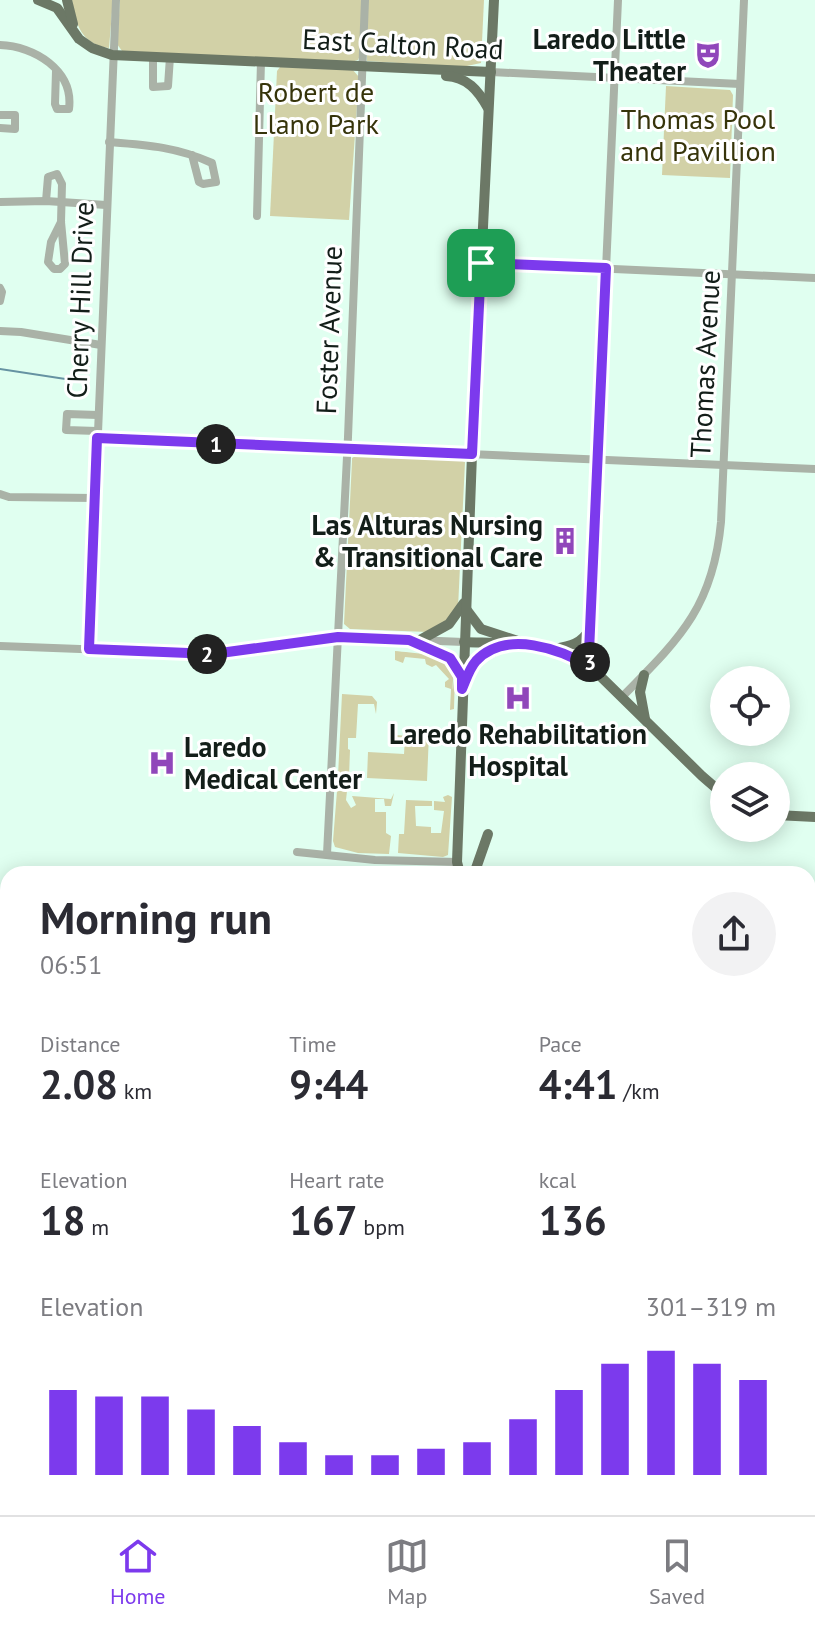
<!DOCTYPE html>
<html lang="en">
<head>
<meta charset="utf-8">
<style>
	body { margin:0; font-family:"PT Sans",sans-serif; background:#f2f2f3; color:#2b2b33; height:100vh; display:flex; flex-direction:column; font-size:30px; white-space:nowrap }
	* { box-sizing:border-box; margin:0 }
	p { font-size:26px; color:#7c7c81 }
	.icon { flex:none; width:44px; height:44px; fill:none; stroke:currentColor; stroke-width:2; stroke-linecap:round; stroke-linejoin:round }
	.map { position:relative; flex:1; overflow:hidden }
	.side { position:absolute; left:0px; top:866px; width:816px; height:650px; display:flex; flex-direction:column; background:#fff; border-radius:24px 24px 0 0; box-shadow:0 4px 20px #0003 }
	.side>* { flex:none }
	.tools { position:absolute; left:710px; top:666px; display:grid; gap:16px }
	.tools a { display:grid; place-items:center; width:80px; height:80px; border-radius:50%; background:#fff; box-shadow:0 4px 20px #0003; font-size:40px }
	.pin { position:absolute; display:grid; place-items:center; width:68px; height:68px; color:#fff; margin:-34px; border-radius:16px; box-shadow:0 4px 12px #0006 }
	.km { position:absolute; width:40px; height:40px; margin:-20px; border-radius:50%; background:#222; color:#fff; font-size:22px; line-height:40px; text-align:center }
	.round { display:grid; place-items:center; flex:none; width:84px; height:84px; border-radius:42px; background:#f2f2f3 }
	.summary { display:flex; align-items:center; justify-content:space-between; height:136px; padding:0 40px }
	h1 { font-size:44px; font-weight:700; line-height:60px }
	.stats { display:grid; grid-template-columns:repeat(3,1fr); gap:12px; height:136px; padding:8px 40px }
	.stats div { display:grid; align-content:center }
	.stats b { font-size:40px; font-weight:700 }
	.stats small { font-size:22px; font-weight:400 }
	.stats p { font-size:22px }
	.chart { height:224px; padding:16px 40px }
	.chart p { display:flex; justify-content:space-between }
	.chart svg { width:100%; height:144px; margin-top:8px; stroke:#7c3aed; stroke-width:6 }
	.menu { display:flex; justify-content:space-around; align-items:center; height:112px; border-top:2px solid #e1e1e2; background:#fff; font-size:22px; color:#7c7c81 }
	.menu a { display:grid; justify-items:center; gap:4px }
	.menu .current { color:#7c3aed }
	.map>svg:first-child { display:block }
	.green { fill:#d2d1a7 }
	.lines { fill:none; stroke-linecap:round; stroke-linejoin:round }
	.stream { stroke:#6693a2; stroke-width:2 }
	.minor { stroke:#aab2a7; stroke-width:8 }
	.major { stroke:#6c7866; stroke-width:10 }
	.route-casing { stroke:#fff; stroke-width:16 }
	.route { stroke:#7c3aed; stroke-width:10 }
	.labels { text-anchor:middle; stroke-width:6; stroke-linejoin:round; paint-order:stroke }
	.poi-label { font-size:28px; font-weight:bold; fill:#131e19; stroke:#fff; text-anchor:end }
	.street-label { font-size:28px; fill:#131e19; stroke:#fff }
	.park-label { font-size:28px; fill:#36340a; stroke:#fff }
</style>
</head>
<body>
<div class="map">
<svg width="815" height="1515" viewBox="0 0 815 1515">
	<rect width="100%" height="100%" fill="#e0fff0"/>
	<!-- green -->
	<g class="green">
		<path d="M72,0H113L109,48C82,45 75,24 72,0Z"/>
		<polygon points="120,0 363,0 360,55 358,60 351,62 122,51 117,44"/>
		<polygon points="367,0 484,0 481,63 462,67 367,61"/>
		<polygon points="280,67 352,69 359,77 349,220 270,216 277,71"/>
		<polygon points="666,86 730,90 733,95 730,178 662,175"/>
		<polygon points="359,454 458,459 465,462 458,608 455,615 428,632 350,629 344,624 352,461 352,458"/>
		<path d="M395,651C411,653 448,653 453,671C454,677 452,685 453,690L455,671L454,709L450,710L451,689L445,687V682L449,679L436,665L432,667L426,664L425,659L405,657L403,663L395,660Z"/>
		<polygon points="342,694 372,696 377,702 376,714 374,704 358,704 356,738 348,738 348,749 350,750 349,777 338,776"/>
		<polygon points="429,734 427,781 367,778 368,752 404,754 405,738 396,737 395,735 410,736 419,741"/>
		<polygon points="337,791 347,791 346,800 351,808 356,805 352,796 391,799 394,793 391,806 385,806 384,799 375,799 375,812 386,812 386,833 391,836 389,854 358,853 335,847 333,841"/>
		<polygon points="448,795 452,797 448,855 443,857 398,853 399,834 404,834 406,800 432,801 432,806 415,806 416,826 431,827 431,833 441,833 444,811 434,810 434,801 445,802 443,797"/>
		<rect x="0" y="1030" width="8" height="392"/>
	</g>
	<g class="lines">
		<!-- stream -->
		<polyline class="stream" points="0,369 85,382"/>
		<!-- minor -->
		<g class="minor">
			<path d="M0,45C34,46 74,70 69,109H57L55,104L56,71"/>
			<polyline points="153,57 153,87 168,86 170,57"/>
			<polyline points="491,72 740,84"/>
			<polyline points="0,115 15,115 15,129 0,128"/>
			<path d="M109,142C147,145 177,147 212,163L216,182L203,184L199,182L192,155"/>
			<polyline points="46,201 48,177 57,174 62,184 61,222 65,264 60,269 54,269 48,262 51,242 61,222"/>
			<polyline points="0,202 46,201 106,205"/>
			<polyline points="257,216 261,61"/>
			<polyline points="481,263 815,278"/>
			<polyline points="0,288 2,292 0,301"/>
			<polyline points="0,331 21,332 101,345"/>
			<polyline points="97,431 66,430 67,414 98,415"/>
			<polyline points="97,438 815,469"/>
			<polyline points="0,494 9,497 94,498"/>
			<polyline points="590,629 618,0"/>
			<polyline points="0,646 213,654 338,637 464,642"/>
			<polyline points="89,649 116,0"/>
			<path d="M622,697C679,639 713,608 721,522L744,0"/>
			<polyline points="297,852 375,860 457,862"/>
			<polyline points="327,854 348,437 365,0"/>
			<polyline points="808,1118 815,1118"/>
			<polyline points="808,1146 812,1146 811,1185 808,1185"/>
			<polyline points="808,1240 815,1240"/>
			<polyline points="808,1297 815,1297"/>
			<polyline points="0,1461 8,1461"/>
			<polyline points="808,1478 815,1478"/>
			<polyline points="754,1508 754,1515"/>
			<polyline points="154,1515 159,1508"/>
			<polyline points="572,1515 572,1508"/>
			<polyline points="663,1515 663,1508"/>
		</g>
		<!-- major -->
		<g class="major">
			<polyline points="38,0 57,8 79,39 92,48 112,55 491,72"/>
			<polyline points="67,0 73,24"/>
			<path d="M446,76C467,77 478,90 488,108"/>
			<polyline points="466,609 481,629 521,642"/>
			<polyline points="590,631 589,652 592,668"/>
			<polyline points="409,640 448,656 461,675"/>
			<polyline points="420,640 449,624 464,603"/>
			<path d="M464,642C509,644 559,641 596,672L702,776L724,795"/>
			<path d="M554,649C571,646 581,644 590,629"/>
			<polyline points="644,675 640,692 645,719"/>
			<polyline points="464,684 478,659 506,646"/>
			<polyline points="776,815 815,817"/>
			<polyline points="460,874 457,862 472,454 494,0"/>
			<polyline points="474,874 488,834"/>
			<polyline points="808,1011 815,1011"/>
			<polyline points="0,1018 8,1018"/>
			<polyline points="808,1022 815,1022"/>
			<polyline points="481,1508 481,1515"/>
		</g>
	</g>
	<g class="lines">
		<!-- route casing -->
		<g class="route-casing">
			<path id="route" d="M481,263L606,268L589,652L592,668C561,649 506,629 476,661C469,669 466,680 462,689V677L450,658L409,640L338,637L213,654L89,649L97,438L472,454Z"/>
		</g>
		<!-- route -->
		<use href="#route" class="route"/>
	</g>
	<!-- icons -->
	<defs>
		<g id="theatre-bare" transform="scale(2.16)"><path d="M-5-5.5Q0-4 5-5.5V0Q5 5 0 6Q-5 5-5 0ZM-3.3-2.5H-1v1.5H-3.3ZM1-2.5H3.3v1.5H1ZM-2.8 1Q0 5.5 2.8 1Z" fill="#9047ba" stroke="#fff" stroke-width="2.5" paint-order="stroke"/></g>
		<g id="building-bare" transform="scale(2.16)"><path d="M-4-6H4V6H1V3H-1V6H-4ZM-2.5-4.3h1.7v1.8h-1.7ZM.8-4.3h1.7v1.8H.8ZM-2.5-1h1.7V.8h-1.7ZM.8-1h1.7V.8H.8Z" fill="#9047ba" stroke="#fff" stroke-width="2.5" paint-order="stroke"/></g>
		<g id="hospital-bare" transform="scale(2.16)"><path d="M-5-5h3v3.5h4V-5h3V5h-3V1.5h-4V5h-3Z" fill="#9047ba" stroke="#fff" stroke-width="2.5" paint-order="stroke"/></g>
	</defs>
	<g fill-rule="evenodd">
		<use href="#theatre-bare" x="708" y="55"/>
		<use href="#building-bare" x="565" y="541"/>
		<use href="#hospital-bare" x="518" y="698"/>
		<use href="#hospital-bare" x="162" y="763"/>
	</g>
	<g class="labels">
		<!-- poi labels -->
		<g class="poi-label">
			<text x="686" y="49">Laredo Little<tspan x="686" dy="32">Theater</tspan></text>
			<text x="543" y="535">Las Alturas Nursing<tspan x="543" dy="32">&amp; Transitional Care</tspan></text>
			<text x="518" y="744" text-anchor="middle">Laredo Rehabilitation<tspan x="518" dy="32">Hospital</tspan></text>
			<text x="184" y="757" text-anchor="start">Laredo<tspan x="184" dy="32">Medical Center</tspan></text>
		</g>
		<!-- street labels -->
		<g class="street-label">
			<text transform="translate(403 44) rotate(3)" y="10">East Calton Road</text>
			<text transform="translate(80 300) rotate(-88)" y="10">Cherry Hill Drive</text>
			<text transform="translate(329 330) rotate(-88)" y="10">Foster Avenue</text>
			<text transform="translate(705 364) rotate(-87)" y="10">Thomas Avenue</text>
		</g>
		<!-- park labels -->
		<g class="park-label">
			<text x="316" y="102">Robert de<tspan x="316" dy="32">Llano Park</tspan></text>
			<text x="698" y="129">Thomas Pool<tspan x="698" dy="32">and Pavillion</tspan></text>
		</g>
	</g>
</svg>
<div class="tools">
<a><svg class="icon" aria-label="locate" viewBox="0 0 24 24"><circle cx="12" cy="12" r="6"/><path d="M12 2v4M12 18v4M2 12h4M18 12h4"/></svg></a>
<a><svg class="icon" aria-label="layers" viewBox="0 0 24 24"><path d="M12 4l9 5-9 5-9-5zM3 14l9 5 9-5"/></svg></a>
</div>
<div class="pin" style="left:481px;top:263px;background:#1e9e55"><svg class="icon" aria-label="arrive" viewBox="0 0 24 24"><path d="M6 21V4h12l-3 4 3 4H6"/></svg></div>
<b class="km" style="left:216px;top:444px">1</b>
<b class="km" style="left:207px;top:654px">2</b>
<b class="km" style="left:590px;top:662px">3</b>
<section class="side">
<div class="summary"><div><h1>Morning run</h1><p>06:51</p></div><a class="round"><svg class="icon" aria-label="share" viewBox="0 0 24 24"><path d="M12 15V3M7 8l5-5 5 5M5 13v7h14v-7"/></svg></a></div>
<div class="stats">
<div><p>Distance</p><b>2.08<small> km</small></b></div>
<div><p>Time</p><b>9:44</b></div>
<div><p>Pace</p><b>4:41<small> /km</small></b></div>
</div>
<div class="stats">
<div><p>Elevation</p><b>18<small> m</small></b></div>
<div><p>Heart rate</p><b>167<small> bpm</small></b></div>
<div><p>kcal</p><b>136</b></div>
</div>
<div class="chart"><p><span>Elevation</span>301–319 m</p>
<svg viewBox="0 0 160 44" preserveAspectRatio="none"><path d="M5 44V18M15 44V20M25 44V20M35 44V24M45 44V29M55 44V34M65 44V38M75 44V38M85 44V36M95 44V34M105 44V27M115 44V18M125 44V10M135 44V6M145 44V10M155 44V15"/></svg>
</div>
</section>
</div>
<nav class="menu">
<a class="current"><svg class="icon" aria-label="home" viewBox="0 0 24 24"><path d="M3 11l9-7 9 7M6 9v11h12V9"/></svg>Home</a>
<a><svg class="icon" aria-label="map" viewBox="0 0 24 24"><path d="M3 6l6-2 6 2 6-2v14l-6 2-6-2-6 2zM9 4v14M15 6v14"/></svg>Map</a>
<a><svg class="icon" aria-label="saved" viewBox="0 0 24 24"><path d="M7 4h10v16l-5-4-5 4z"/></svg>Saved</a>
</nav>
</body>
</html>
